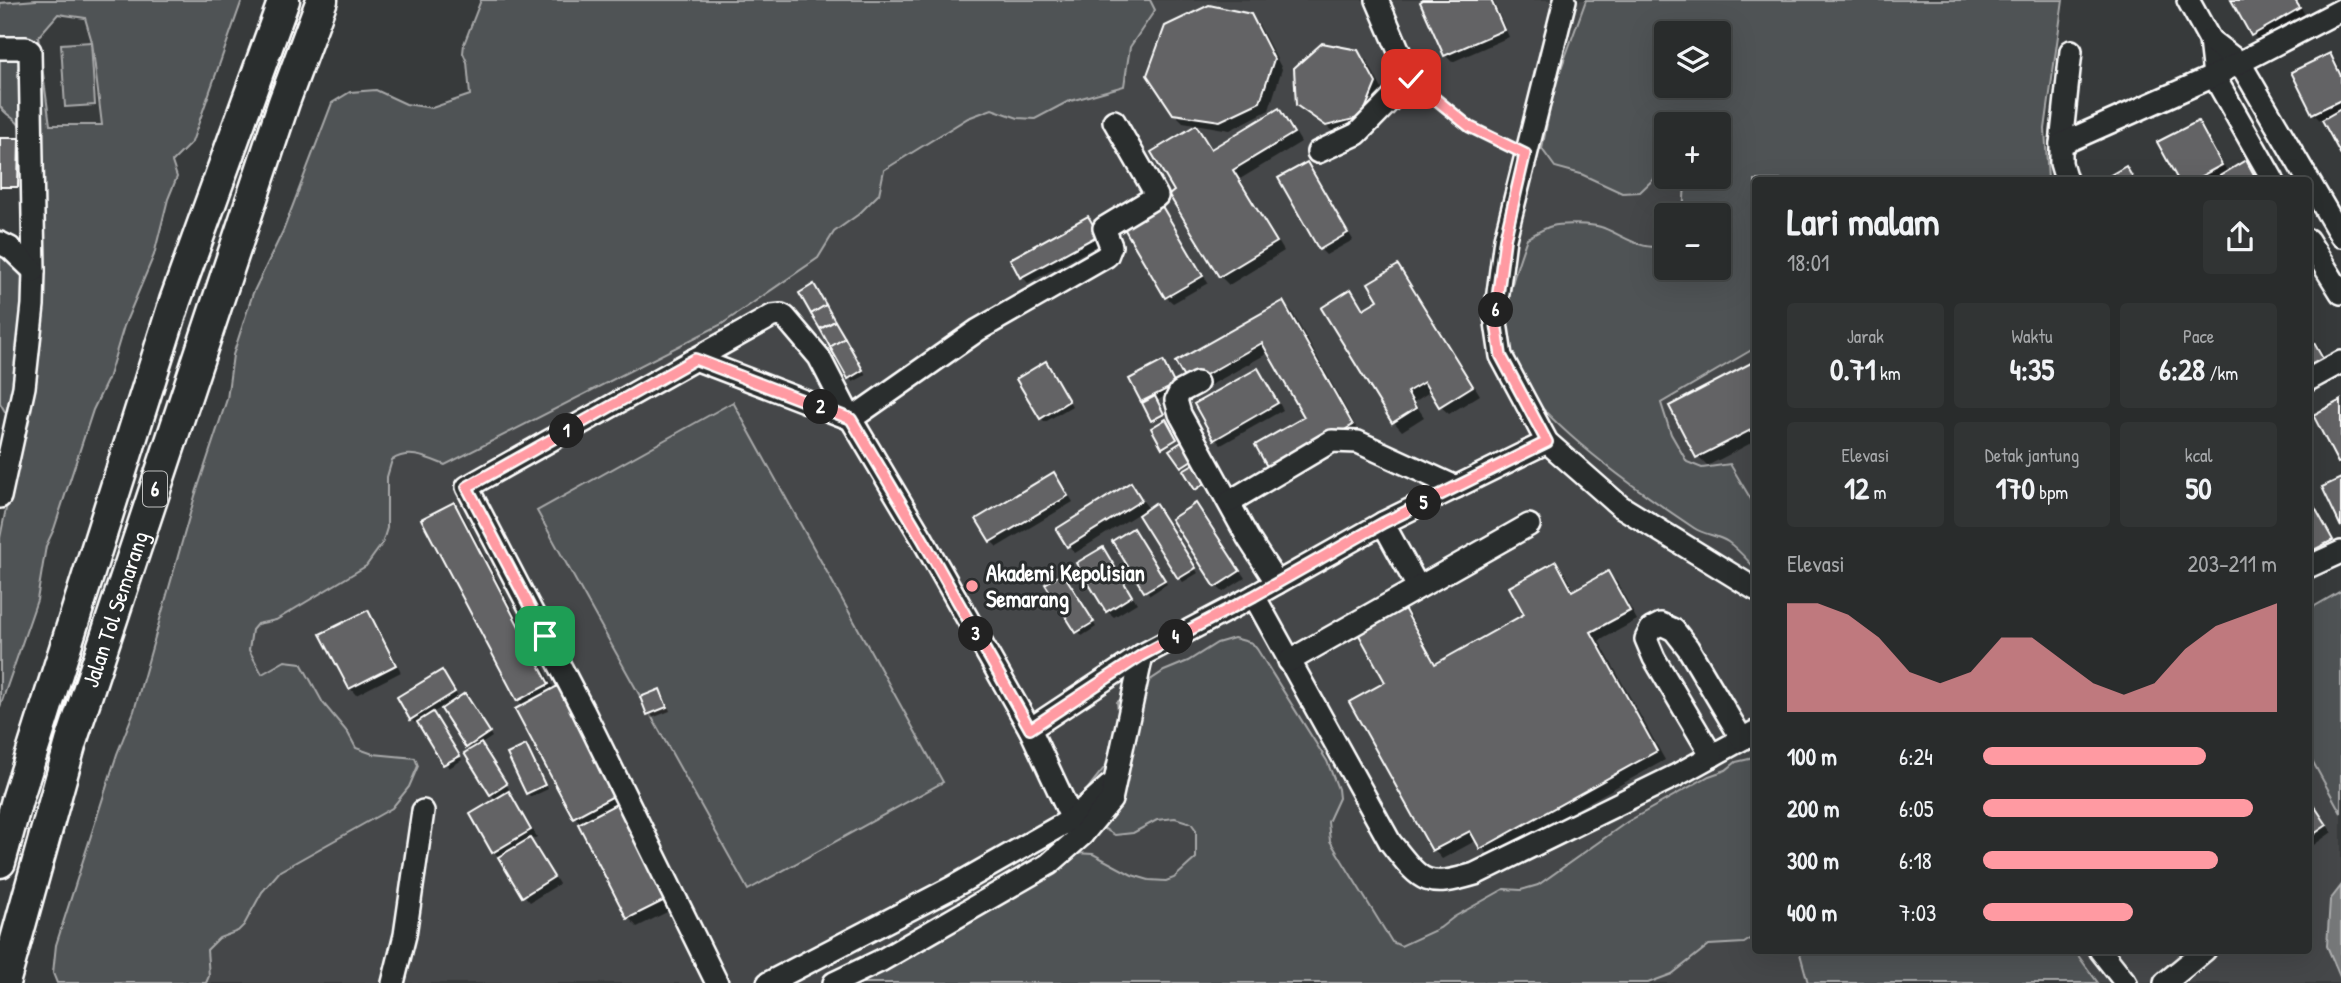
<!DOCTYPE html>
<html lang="id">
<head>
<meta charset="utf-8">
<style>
	body { margin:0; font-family:"Patrick Hand",sans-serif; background:#313434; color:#f1f3f6; height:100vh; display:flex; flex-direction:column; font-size:26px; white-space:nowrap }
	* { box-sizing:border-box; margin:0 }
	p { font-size:23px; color:#a5a7a9 }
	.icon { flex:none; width:38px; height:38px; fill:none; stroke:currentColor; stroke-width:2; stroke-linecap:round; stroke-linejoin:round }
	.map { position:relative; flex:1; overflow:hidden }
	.panel { position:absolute; left:1752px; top:177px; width:560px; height:777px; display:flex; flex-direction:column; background:#292c2c; border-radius:7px; box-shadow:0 7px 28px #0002,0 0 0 2px #454848 }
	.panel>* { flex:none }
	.controls { position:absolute; left:1654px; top:21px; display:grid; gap:14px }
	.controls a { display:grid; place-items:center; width:77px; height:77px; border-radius:7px; background:#292c2c; box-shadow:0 7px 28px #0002,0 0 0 2px #454848; font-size:35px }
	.pin { position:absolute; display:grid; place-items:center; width:60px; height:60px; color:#fff; margin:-30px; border-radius:14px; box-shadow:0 4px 10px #0006 }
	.km { position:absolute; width:35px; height:35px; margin:-18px; border-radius:50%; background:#222; color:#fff; font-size:19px; line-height:35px; text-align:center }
	.round { display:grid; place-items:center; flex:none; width:74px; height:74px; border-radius:7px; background:#313434 }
	.head { display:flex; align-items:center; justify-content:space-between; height:119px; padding:0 35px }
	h1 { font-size:38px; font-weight:700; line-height:52px }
	.metrics { display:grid; grid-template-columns:repeat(3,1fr); gap:10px; height:119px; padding:7px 35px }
	.metrics div { display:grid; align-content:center; border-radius:7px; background:#313434; text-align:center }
	.metrics b { font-size:30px; font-weight:700 }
	.metrics small { font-size:19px; font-weight:400 }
	.metrics p { font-size:19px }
	.chart { height:196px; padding:14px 35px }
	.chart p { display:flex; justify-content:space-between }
	.chart svg { width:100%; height:126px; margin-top:7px; fill:#ff9aa2; opacity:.7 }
	ul { padding:0 35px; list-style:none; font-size:23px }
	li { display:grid; grid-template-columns:112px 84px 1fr; align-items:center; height:52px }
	li i { height:18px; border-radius:9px; background:#ff9aa2 }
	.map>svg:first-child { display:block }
	.built { fill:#444748; fill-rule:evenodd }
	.green { fill:#505354; stroke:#a8a9aa; stroke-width:2; fill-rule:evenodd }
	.water { fill:#767879; stroke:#adaeaf; stroke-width:2 }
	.shadow { fill:#0007 }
	.building { fill:#636465; stroke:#fff; stroke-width:2 }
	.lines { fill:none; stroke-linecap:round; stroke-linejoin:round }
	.minor-casing { stroke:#fff; stroke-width:26 }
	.highway-casing { stroke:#fff; stroke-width:35 }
	.path { stroke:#fff; stroke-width:3.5; stroke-dasharray:7 5; stroke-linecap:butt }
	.minor { stroke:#2a2d2e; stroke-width:21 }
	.highway { stroke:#2a2d2e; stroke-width:30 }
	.route-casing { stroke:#fff; stroke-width:14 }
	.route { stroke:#ff9aa2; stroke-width:9 }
	.poi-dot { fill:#ff9aa2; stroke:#2a2d2e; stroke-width:2.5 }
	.labels { text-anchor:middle; stroke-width:6; stroke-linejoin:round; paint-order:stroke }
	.shield { fill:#2a2d2e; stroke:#bfc0c0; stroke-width:2 }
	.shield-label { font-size:21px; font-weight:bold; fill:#fff }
	.poi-label { font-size:23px; font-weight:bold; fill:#fff; stroke:#2a2d2e; text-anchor:start }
	.street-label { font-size:23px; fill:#fff; stroke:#2a2d2e }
</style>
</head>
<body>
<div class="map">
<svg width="2341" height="983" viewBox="0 0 2341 983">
	<rect width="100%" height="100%" fill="#373a3b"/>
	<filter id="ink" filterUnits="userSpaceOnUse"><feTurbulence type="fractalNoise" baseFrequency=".0143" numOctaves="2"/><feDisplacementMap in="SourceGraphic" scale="14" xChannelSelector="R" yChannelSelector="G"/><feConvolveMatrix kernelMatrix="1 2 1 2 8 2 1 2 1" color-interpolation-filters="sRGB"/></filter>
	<g filter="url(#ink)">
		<!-- built -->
		<path class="built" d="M817,0H2040L1755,180V950H2308V682L2341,683V983H89L223,491ZM1666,33H1718V86H1666ZM1666,124H1718V177H1666ZM1666,215H1718V268H1666Z"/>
		<!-- green -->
		<g class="green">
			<path d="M36,0H242L192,142L172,162L177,177L168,199L154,255L124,326L108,379L93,410L54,529L46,546L37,600L0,707V538L14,469L11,422L0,403V230L25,245C28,206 38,162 19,125C15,118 5,115 0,106V3ZM58,14L85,18L92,42L102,125H50L38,37Z"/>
			<path d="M481,0H1150L1155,10L1130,47L1124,86L1067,102L1035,119L1018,118L992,109L968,118L884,170L879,194L859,214L834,232L818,258L722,324L445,465C427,458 410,449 392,460L387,477V528L382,544L366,566L276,620L257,624L252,630L249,650L262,674L285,661L301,663L323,703L348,733L356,748L373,754L415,758L418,766L409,787L392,808L280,871L262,892L244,925L238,931L219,938L207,950L209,976L206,983H57L53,973L56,945L117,754L134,711L195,496L227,399L233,355L253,293L283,231L332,103L350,92L376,90L406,104L432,108L470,95L467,62L463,53L464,44Z"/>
			<path d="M1586,0H2063L2045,129L2048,180H1755V348L1661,403L1671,434L1687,462L1702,468L1730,464L1755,506V568C1747,560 1738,549 1728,542C1718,535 1704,535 1694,528C1646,496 1528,415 1512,362C1498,316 1512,280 1527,238C1535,234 1544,228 1552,226C1561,223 1592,224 1601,227C1618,232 1650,258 1666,241V268H1718V215H1683L1685,182L1677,177H1718V124H1666V173H1660L1640,192L1622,193L1581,174L1555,167L1542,149L1554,88ZM1666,33H1718V86H1666Z"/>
			<polygon points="91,42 95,105 65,107 61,44"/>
			<polygon points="733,402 943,782 748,890 537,511"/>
			<polygon points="2341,591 2341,813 2308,753 2308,610"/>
			<path d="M1234,638L1252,643L1257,649L1327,761L1338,789L1339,798L1328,822L1330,841L1392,942L1401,946L1440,928L1454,917L1504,889L1521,890L1538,885L1627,822L1709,776L1726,770L1736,762L1749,759L1755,753V936L1744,943L1709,945L1672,974L1648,983H862L994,908L1075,853L1093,854L1132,875L1149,880L1166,881L1174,878L1196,858V830L1191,823L1175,818L1157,820L1133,833L1115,835L1088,819L1082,798C1091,780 1120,755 1121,736C1121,725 1118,713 1117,702L1164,671L1188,661L1217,643Z"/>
			<polygon points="1799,950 2074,950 2098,983 1808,983"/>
		</g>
		<!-- water -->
		<polygon class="water" points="2341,886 2341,979 2327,946 2330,900"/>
		<!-- shadow -->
		<g class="shadow">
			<polygon points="1428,0 1493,0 1509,37 1452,62 1445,55"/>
			<polygon points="2233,0 2297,0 2305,15 2259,41 2253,35"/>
			<polygon points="1250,16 1259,25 1282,69 1269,110 1230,130 1183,122 1174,113"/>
			<polygon points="1357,52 1367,61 1384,93 1370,125 1336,134 1298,104"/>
			<polygon points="2329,55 2336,61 2341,72 2341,151 2323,118 2320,120 2313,113"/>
			<polygon points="1279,110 1287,119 1301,142 1240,179 1284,251 1229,285 1220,276 1177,192 1196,127 1204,136 1213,150"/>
			<polygon points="2197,123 2204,129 2228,173 2246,163 2258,180 2180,180 2159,143"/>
			<polygon points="0,140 20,141 19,188 0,188"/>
			<polygon points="1306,164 1313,170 1353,240 1326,255 1320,249"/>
			<polygon points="1159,203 1165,210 1208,283 1173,303 1166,297"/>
			<polygon points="1088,218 1095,225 1104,242 1028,283 1022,276"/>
			<polygon points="1398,267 1406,276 1480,395 1449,414 1440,406 1431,391 1414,402 1424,417 1402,431 1394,422 1350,291 1365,310 1381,300"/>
			<polygon points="814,286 866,375 853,382 849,378"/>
			<polygon points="1283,303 1292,312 1360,434 1271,471 1306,418 1270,352 1198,392 1189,383"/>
			<polygon points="2308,327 2333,373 2308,387"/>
			<polygon points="1163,363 1178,389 1156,401 1164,416 1154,421 1132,380"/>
			<polygon points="1755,363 1755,441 1707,466 1698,457 1671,406"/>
			<polygon points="1049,368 1072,406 1045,422 1041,418"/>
			<polygon points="1258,370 1264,377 1283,410 1221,445 1215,438"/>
			<polygon points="1054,474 1060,481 1073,502 997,547 991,541"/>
			<polygon points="1130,484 1149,509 1159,510 1198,573 1183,582 1179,578 1139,513 1075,553 1069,546 1058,529"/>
			<polygon points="2308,497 2315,504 2338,547 2308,563"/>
			<polygon points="453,504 462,513 555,690 563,685 675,908 637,927 629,918 580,825 582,824 575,817 524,706 518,700"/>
			<polygon points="1196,505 1202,512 1245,578 1223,592 1216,586"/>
			<polygon points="1137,535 1167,584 1150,595 1115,542"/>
			<polygon points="1102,549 1109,556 1137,603 1114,617 1107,611"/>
			<polygon points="1555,563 1564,572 1575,592 1608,573 1617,582 1637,620 1599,641 1665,760 1490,857 1477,840 1442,859 1434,850 1351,703 1387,683 1399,603 1408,612 1437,665 1526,615"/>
			<polygon points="1067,579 1096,627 1082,636 1048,584"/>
			<polygon points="367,612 374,619 401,672 356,695 350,688"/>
			<polygon points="446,676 459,699 469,699 492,737 480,745 509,789 497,797 498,800 508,794 515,800 537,837 530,840 536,846 559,884 530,902 524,895 501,859 494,852 497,800 491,794 471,751 442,707 432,713 462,760 449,768 418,721 415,723 411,719"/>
			<polygon points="660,691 664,695 670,711 652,718 648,714"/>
			<polygon points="525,747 529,751 548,789 531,797 527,793"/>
			<polygon points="2310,803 2332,832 2308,849 2308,805"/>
		</g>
		<!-- building -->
		<g class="building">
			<polygon points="1423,0 1491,0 1504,30 1444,56 1420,2"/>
			<polygon points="2231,0 2295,0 2300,8 2251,36"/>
			<polygon points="1209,5 1251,14 1274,59 1260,102 1220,121 1173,114 1147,75 1165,26"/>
			<polygon points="1322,43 1358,50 1376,83 1362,117 1326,126 1296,105 1294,68"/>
			<polygon points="2330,53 2341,76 2341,100 2312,114 2291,72"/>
			<polygon points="1279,108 1294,133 1233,170 1277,242 1219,277 1169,195 1174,191 1151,152 1196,125 1211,149"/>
			<polygon points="2341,109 2341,155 2322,120"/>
			<polygon points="2198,121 2222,165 2194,180 2178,180 2157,142"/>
			<polygon points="0,138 19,138 18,187 0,187"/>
			<polygon points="2246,160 2257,180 2213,180"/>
			<polygon points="1307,162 1348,233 1319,250 1278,178"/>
			<polygon points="2126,166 2134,180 2102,180"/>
			<polygon points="1159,201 1203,276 1165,298 1121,223"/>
			<polygon points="1088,216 1099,235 1020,278 1010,259"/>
			<polygon points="1398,265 1473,386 1439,407 1424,382 1407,392 1416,408 1392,423 1321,308 1351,289 1363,309 1378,300 1368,283"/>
			<polygon points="814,284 826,305 811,314 799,293"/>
			<polygon points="1283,301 1353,425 1270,472 1255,445 1304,417 1262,343 1188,385 1175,362"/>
			<polygon points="826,305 835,321 820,329 811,314"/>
			<polygon points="835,321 845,338 830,347 820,329"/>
			<polygon points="2308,332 2326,364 2308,374"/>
			<polygon points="845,338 863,370 848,379 830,347"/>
			<polygon points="1046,361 1069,401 1040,419 1016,379"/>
			<polygon points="1163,361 1175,385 1141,402 1129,379"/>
			<polygon points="1755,361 1755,428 1696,458 1669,406"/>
			<polygon points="1258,368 1278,403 1214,440 1194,404"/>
			<polygon points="1155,396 1164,414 1151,421 1142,403"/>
			<polygon points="2341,400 2341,462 2338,463 2313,415"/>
			<polygon points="1166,419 1177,439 1162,448 1151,428"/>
			<polygon points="1183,441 1195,458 1181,467 1169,450"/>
			<polygon points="1195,463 1207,482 1195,490 1183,470"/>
			<polygon points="1054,472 1068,496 990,542 976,519"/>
			<polygon points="2341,478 2341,527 2322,487"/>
			<polygon points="1131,482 1142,500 1067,547 1056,529"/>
			<polygon points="2308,495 2333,540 2308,553"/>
			<polygon points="454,502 549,684 517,701 421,519"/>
			<polygon points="1155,503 1196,568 1178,579 1138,515"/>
			<polygon points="1196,503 1240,571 1215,587 1171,519"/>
			<polygon points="1133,528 1165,580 1144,592 1112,541"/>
			<polygon points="1103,547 1132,596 1106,612 1076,563"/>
			<polygon points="1556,561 1572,591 1608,571 1630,611 1591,632 1657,751 1480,849 1470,831 1432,851 1349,702 1385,682 1354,626 1400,601 1435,664 1524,614 1509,587"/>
			<polygon points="1063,573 1094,622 1076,633 1045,584"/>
			<polygon points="368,610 396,665 349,689 320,634"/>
			<polygon points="442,670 455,692 410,720 397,697"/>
			<polygon points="563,683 621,792 573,818 515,709"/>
			<polygon points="660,689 667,707 647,715 640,697"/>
			<polygon points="465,693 490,732 466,748 441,709"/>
			<polygon points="433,712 460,756 443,765 417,722"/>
			<polygon points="481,743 507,784 490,795 464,753"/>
			<polygon points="526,745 545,785 526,794 507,754"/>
			<polygon points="509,791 531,830 492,853 470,814"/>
			<polygon points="2311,801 2327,825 2308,838 2308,803"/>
			<polygon points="618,803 667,899 627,919 578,824"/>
			<polygon points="530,838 554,877 522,897 498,857"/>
		</g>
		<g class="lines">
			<!-- minor casing -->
			<g class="minor-casing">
				<g id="minor">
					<polyline points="1565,0 1505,239 1495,316 1501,356 1547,442 1620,506 1755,589"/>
					<polyline points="2188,0 2210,40 2214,76 2273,180"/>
					<polyline points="2210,40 2240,63 2341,236"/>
					<polyline points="0,48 26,48 30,51 34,271 33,305 24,387 0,497"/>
					<polyline points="2061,144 2071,51"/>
					<polyline points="1318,152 1357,134 1411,79 1377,0"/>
					<polyline points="2066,180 2061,163 2061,144 2214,76 2341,10"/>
					<polyline points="2308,240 2341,293"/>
					<polyline points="0,243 10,248 34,271"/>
					<polyline points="695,359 851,419 978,330 1107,256 1111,246 1104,228 1157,196 1114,121"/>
					<polyline points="2308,380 2341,362"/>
					<polyline points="1197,383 1180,392 1176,400 1180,414 1248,538 1277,583"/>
					<polyline points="1229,502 1332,441 1358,442 1456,487"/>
					<polyline points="1383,523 1418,587"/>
					<polyline points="2308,567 2341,552"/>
					<path d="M1254,596L1390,842C1422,882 1424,889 1475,874L1677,775L1755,732"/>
					<polyline points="1289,661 1529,525"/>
					<polyline points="1030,729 1142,655 1254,596 1383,523 1547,442"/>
					<polyline points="1712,756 1654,658 1646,639 1651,629 1661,624 1674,630 1688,648 1742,739"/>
					<polyline points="2100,950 2126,983"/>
					<polyline points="393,983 405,935 423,811"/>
					<polyline points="717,983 583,710 467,487 772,316 781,315 785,317 819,357 851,419 923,540 1030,729 1072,819 1082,835"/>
					<polyline points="768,983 951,888 1072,819 1109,786"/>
					<polyline points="834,983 882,960 1049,864 1082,835 1111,800 1142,655"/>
					<polyline points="2165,983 2205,950"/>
				</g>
			</g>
			<!-- highway casing -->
			<g class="highway-casing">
				<g id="highway">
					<polyline points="0,862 17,800 175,301 284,0"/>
					<path id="s1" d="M4,983L71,742L284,102L322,0"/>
				</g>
			</g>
			<!-- path -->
			<polyline class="path" points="1426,91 1470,127 1510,146"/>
			<!-- minor -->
			<use href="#minor" class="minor"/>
			<!-- highway -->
			<use href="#highway" class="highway"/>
		</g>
	</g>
	<g class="lines" filter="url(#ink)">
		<!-- route casing -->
		<g class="route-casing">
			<polyline id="route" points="545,636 467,487 695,359 851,419 923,540 1030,729 1142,655 1254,596 1383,523 1547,442 1501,356 1495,316 1505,239 1525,154 1470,127 1411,79"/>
		</g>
		<!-- route -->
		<use href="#route" class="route"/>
	</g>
	<!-- markers -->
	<circle class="poi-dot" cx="972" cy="586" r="7"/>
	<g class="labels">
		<!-- shield labels -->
		<rect class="shield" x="143" y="471.5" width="24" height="35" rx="5"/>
		<g class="shield-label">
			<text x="155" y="496">6</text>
		</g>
		<!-- poi labels -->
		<g class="poi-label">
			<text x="986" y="581">Akademi Kepolisian<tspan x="986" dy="26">Semarang</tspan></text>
		</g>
		<!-- street labels -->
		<g class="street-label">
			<text dy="8" stroke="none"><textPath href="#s1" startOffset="390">Jalan Tol Semarang</textPath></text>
		</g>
	</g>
</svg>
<div class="controls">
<a><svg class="icon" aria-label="layers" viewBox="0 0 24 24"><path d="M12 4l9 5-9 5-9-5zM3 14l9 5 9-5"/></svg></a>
<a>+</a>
<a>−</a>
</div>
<div class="pin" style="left:545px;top:636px;background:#1e9e55"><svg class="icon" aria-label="arrive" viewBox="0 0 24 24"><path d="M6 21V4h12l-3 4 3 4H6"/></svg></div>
<div class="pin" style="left:1411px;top:79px;background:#d93025"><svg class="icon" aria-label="check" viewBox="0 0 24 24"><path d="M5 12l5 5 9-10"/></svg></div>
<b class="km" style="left:567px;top:431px">1</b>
<b class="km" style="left:821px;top:407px">2</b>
<b class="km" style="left:976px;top:634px">3</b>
<b class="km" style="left:1176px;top:637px">4</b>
<b class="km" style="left:1424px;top:503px">5</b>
<b class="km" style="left:1496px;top:310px">6</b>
<section class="panel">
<div class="head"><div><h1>Lari malam</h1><p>18:01</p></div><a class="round"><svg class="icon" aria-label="share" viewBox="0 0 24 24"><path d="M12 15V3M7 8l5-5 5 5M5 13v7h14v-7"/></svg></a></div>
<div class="metrics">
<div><p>Jarak</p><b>0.71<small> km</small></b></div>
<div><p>Waktu</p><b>4:35</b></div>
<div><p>Pace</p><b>6:28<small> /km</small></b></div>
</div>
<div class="metrics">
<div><p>Elevasi</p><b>12<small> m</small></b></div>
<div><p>Detak jantung</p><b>170<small> bpm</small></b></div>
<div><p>kcal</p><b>50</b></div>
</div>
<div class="chart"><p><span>Elevasi</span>203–211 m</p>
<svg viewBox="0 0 160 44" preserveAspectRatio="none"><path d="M0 44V6L10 6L20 10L30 18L40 30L50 34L60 30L70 18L80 18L90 26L100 34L110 38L120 34L130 22L140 14L150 10L160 6V44z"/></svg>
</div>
<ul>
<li><b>100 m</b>6:24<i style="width:76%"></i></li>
<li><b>200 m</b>6:05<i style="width:92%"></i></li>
<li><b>300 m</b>6:18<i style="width:80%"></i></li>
<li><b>400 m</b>7:03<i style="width:51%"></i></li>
</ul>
</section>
</div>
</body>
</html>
